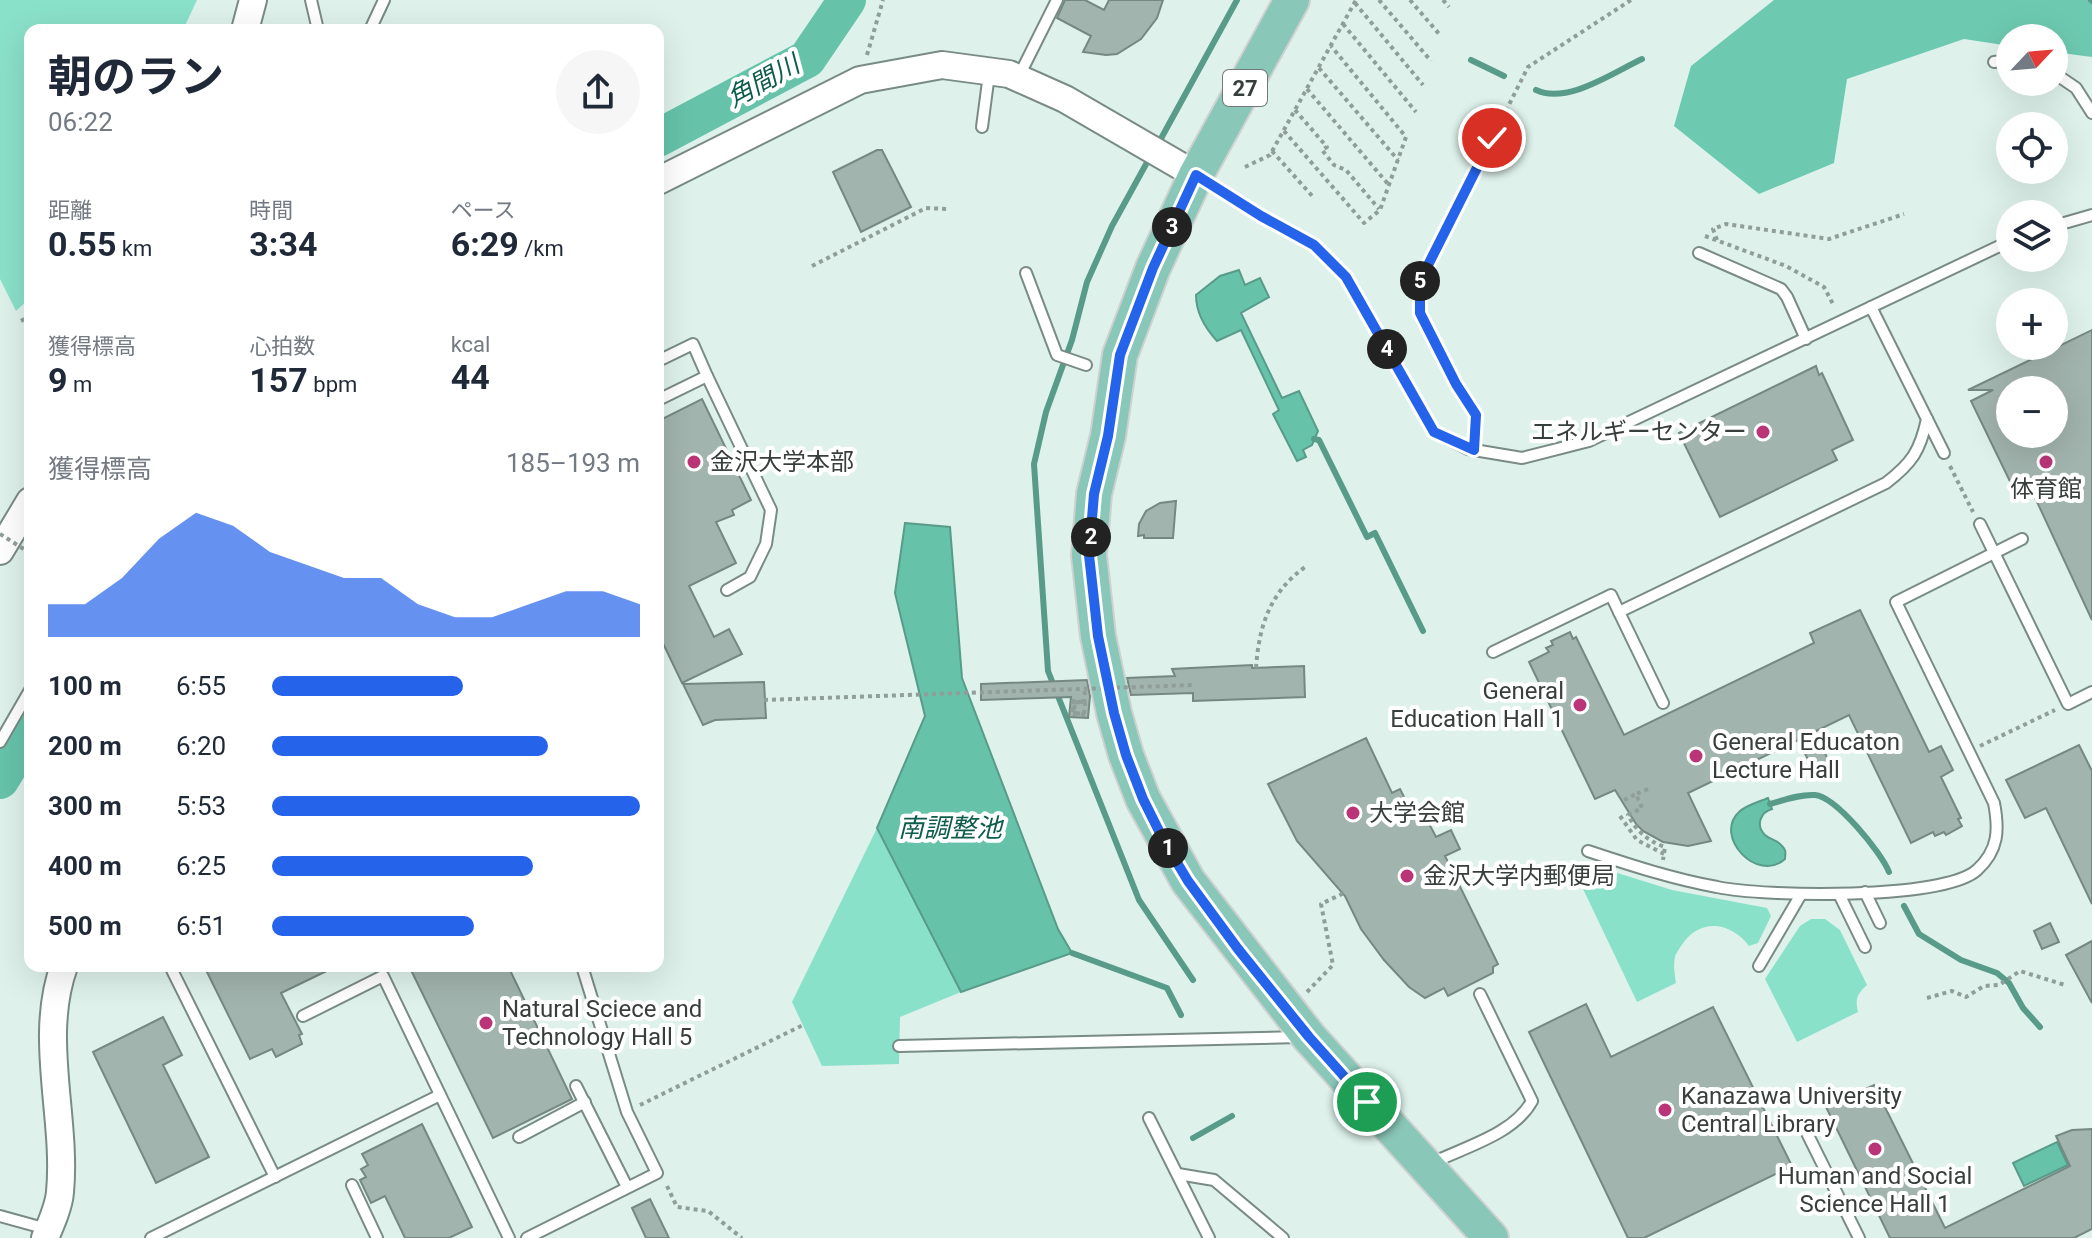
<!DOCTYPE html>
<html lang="ja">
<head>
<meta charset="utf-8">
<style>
	body { margin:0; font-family:Roboto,"Noto Sans JP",sans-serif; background:#f6f6f7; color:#1f2937; height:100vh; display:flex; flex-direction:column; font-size:30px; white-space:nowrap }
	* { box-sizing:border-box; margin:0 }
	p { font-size:26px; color:#747a83 }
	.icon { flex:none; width:44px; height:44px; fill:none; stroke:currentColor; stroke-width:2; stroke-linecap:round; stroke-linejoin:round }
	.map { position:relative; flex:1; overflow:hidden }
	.side { position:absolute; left:24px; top:24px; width:640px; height:948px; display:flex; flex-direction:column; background:#fff; border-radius:16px; box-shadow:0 8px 32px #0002 }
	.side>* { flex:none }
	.needle { width:52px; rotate:64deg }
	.buttons { position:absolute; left:1996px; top:24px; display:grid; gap:16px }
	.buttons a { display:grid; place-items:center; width:72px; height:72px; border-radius:50%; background:#fff; box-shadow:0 8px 32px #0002; font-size:40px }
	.pin { position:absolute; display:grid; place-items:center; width:68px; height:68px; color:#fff; margin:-34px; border:4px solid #fff; border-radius:50%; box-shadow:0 2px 8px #0007 }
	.km { position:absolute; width:40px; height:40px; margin:-20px; border-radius:50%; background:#222; color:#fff; font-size:22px; line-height:40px; text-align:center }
	.round { display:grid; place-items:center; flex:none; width:84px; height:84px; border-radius:42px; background:#f6f6f7 }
	.overview { display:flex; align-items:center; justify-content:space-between; height:136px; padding:0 24px }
	h1 { font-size:44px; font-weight:700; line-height:60px }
	.metrics { display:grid; grid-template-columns:repeat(3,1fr); gap:12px; height:136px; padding:8px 24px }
	.metrics div { display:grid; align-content:center }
	.metrics b { font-size:34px; font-weight:700 }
	.metrics small { font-size:22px; font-weight:400 }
	.metrics p { font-size:22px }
	.chart { height:224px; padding:16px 24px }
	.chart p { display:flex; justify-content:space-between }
	.chart svg { width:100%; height:144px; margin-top:8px; fill:#2563eb; opacity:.7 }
	ul { padding:0 24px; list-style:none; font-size:26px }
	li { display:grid; grid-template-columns:128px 96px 1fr; align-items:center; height:60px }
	li i { height:20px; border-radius:10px; background:#2563eb }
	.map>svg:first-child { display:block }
	.green { fill:#8ae1c9 }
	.forest { fill:#6dcab1 }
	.water { fill:#66c3aa; stroke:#589b89; stroke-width:2 }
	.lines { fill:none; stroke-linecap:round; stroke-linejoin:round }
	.stream { stroke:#589b89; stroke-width:6 }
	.river { stroke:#66c3aa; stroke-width:38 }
	.building { fill:#a2b4ae; stroke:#768882; stroke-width:2; fill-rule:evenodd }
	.service-casing { stroke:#798b85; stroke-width:14 }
	.tertiary-casing { stroke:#798b85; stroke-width:30 }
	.primary-casing { stroke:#cfd1d0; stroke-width:38 }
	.path { stroke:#909e99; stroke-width:4; stroke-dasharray:4 4; stroke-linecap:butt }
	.service { stroke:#fff; stroke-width:10 }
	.tertiary { stroke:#fff; stroke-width:26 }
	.primary { stroke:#89c7b8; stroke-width:34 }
	.path-bridge { stroke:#909e99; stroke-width:4; stroke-dasharray:4 4; stroke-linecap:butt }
	.route-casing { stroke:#fff; stroke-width:16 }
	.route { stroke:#2563eb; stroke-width:10 }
	.poi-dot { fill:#ba3578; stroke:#fff; stroke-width:3 }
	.labels { text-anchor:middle; stroke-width:8; stroke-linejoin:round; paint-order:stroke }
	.shield { fill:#fff; stroke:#737876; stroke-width:2 }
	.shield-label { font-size:22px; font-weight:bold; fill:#373e3c }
	.poi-label { font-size:24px; fill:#373e3c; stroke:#fff; text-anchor:start }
	.water-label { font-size:26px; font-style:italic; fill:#0e5c4c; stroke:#fff }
</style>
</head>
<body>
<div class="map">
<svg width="2092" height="1238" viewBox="0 0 2092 1238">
	<rect width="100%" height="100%" fill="#def2eb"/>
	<!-- green -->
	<g class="green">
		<polygon points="0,0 197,0 183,30 30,30 30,298 16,311 0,279"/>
		<polygon points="877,828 961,992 900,1017 899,1064 822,1066 792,1002"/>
		<path d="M1579,861L1672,890L1767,908L1771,916L1758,943L1749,946C1730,921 1699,918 1681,946C1679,949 1675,955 1675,957C1673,965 1675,976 1676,983L1637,1002L1573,868L1574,863Z"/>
		<path d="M1811,919H1825L1840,930L1867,985C1857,994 1855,999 1858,1012L1797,1042L1765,979L1800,926Z"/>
	</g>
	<!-- forest -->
	<polygon class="forest" points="1774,0 2092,0 2092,57 2054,52 2054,38 2010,38 2010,46 1964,39 1847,79 1834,163 1759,194 1674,126 1691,66"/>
	<!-- water -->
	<g class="water">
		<path d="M1239,270L1245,285L1260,278L1269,297L1241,313L1282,398L1299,391L1318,431L1312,445L1303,450L1306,457L1297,461L1273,414L1279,410L1241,330L1217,341C1205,328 1196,313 1196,295L1220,276Z"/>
		<polygon points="905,523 950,527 962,678 1058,929 1072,953 961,992 877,828 925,716 895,593"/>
		<path d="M1768,798L1772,809C1761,812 1755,825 1765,835C1770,840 1778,840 1782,846C1787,851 1785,853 1785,859C1757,884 1713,836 1739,812C1746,805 1759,802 1768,798Z"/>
		<polygon points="2057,1142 2068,1165 2024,1186 2013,1163"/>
	</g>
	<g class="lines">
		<!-- stream -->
		<g class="stream">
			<polyline points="2091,0 2092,1"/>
			<polyline points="1471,60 1504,76"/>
			<path d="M1536,90C1567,105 1614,72 1642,59"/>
			<polyline points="1158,144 1237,0"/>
			<polyline points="1150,157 1112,226 1087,282 1072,340 1046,412 1034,464 1048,671 1139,900 1193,980"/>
			<polyline points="1314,439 1319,440 1367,537 1375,533 1423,631"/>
			<path d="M1770,804C1784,800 1800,794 1815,795C1836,797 1881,852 1889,872"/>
			<polyline points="1904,906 1919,934 1961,960 1997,973 2009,983 2023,1008 2040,1027"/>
			<polyline points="1072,953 1167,988 1181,1015"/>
			<polyline points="1193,1138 1232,1116"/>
		</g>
		<!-- river -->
		<g class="river">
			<polyline points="658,138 807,59 847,0"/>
			<polyline points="0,780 30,731"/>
		</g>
	</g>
	<!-- building -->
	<g class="building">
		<polygon points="1065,0 1085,0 1104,10 1109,0 1163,0 1157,18 1141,39 1117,54 1106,55 1083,52 1091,36 1057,18"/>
		<polygon points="877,150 882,150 911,207 861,232 833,172"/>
		<path d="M2092,330V620L2031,489L2017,496L1971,401L1993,390H1968ZM2010,390H2054V434H2010Z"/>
		<polygon points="1816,366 1819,375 1822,373 1853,440 1832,450 1837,460 1720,517 1679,433"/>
		<polygon points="702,399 751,500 732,510 734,515 716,522 736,563 689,586 714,637 729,629 742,654 682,683 658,633 658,421"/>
		<polygon points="1176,501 1173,538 1144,538 1144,535 1138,536 1139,524 1146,511 1160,503"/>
		<polygon points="1860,610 1929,752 1941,746 1953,770 1941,777 1961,818 1958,819 1962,826 1946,835 1944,832 1935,836 1933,832 1911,843 1849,715 1814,732 1832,767 1816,775 1798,740 1688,793 1711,841 1688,846 1663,842 1643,831 1636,824 1615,790 1595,799 1529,662 1549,652 1546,648 1553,645 1551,641 1570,632 1573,639 1576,637 1624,735 1814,643 1810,633"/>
		<polygon points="1252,665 1252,668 1304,666 1305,697 1193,701 1193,693 1131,695 1127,678 1175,676 1172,669"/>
		<polygon points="1087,680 1090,696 1088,718 1069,717 1071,697 981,700 981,684"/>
		<polygon points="764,682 766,718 715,720 703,725 683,684"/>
		<polygon points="1366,738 1392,793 1400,789 1413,814 1422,810 1436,837 1451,830 1460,849 1445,856 1498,964 1493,967 1493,973 1448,996 1444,988 1425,998 1409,987 1384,960 1361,929 1345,896 1297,841 1268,784"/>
		<polygon points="2079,745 2092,771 2092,904 2046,808 2025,818 2006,780"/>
		<polygon points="2050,923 2059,942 2042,949 2034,931"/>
		<polygon points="2092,941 2092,1003 2066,955"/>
		<polygon points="204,966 337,966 281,993 302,1034 299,1035 302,1044 276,1057 272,1049 250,1059"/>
		<polygon points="409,966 508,966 572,1099 493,1138"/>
		<polygon points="1586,1004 1611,1057 1713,1007 1792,1166 1644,1238 1628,1238 1529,1032"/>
		<polygon points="163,1017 182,1055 163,1065 209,1157 156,1183 93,1052"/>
		<polygon points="1874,1085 1945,1228 2070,1166 2056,1136 2072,1130 2092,1129 2092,1229 2074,1238 1890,1238 1826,1107"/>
		<polygon points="422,1124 472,1227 449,1238 405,1238 385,1196 371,1203 360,1180 366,1177 361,1169 368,1165 362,1154"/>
		<polygon points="650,1199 669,1238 646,1238 632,1208"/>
	</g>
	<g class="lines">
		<!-- service casing -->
		<g class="service-casing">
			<g id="service">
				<polyline points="311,0 318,30"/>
				<polyline points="370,30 384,0"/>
				<polyline points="1994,62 2010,60"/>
				<polyline points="2054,73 2076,88 2092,113"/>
				<polyline points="1019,76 1057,0"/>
				<polyline points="982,127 989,74"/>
				<polyline points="1202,179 1261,216 1314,245 1346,277 1434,432 1468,449 1522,458 1589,441 2010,241"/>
				<polyline points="2054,226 2092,215"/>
				<polyline points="1699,253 1781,289 1787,297 1806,339"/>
				<polyline points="1026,273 1057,355 1086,365"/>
				<polyline points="1871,307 1944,453"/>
				<polyline points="658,361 693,344 707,376 658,400"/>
				<polyline points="707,376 771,510 766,544 750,577 727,590"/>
				<polyline points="1980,524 2068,704 2092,692"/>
				<polyline points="1493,652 1611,595 1619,612"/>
				<path d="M1663,703L1619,612L1886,483C1912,463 1920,451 1927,419"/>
				<polyline points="0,742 30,690"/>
				<path d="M1588,851C1630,865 1673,879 1717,887C1764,897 1944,900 1977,870C1999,850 1999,829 1994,803L1896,602L2022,539"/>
				<polyline points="1865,892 1880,923"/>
				<polyline points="1839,894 1865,947"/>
				<polyline points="170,966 275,1177"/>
				<polyline points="1759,966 1800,896"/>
				<polyline points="303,1016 383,976 509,1238"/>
				<polyline points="899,1046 1301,1037"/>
				<polyline points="576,1086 627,1187"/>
				<polyline points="1149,1118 1209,1238"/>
				<polyline points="1803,1125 1859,1238"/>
				<polyline points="519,1137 585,1102"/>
				<path d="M1432,1163C1465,1147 1514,1134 1532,1101L1480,994"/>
				<polyline points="1178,1174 1214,1180 1283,1238"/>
				<polyline points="352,1185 377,1238"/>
				<polyline points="0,1216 47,1229"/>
				<polyline points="151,1238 440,1095"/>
				<polyline points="527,1238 657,1173 627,1112 582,966"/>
			</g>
		</g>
		<!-- tertiary casing -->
		<g class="tertiary-casing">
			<g id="tertiary">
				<polyline points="245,30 253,0"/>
				<polyline points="658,181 860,80 942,65 1009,74 1065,99 1196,175"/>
				<polyline points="0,551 30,501"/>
				<path d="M45,1238C51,1224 59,1206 60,1192C67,1118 38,1038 64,966"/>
			</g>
		</g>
		<!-- primary casing -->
		<g class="primary-casing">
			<polyline id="primary" points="1292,0 1196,175 1153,268 1120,355 1108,436 1094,494 1089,555 1098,636 1114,713 1126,755 1143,799 1188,881 1309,1037 1491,1238"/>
		</g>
		<!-- path -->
		<g class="path">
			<polyline points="1379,0 1431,61"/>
			<polyline points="1410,0 1440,35"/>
			<polyline points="1443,0 1449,7"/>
			<polyline points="1355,3 1423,85"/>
			<polyline points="1343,24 1416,112"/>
			<polyline points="867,55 883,0"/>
			<polyline points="1319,68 1398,160"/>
			<polyline points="1307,89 1388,184"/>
			<polyline points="1295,110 1327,147 1322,150 1334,165 1346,170 1379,209"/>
			<polyline points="1284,131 1364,223 1380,210 1406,137 1331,46"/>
			<polyline points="1272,151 1314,198"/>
			<polyline points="1245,167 1270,155 1356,0"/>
			<polyline points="1705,236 1786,266 1824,287 1834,306"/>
			<polyline points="1717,240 1713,229 1726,224 1829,239 1904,214"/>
			<polyline points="812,266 926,208 947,209"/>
			<polyline points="21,321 30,316"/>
			<polyline points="1475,436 1476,415 1456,384 1420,313 1420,281 1528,67 1631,0"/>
			<polyline points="1950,466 1973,512"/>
			<path d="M1256,668C1259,624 1271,590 1308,565"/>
			<polyline points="1083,702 1073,701 1072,714 1085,715 1085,711"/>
			<polyline points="1084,711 1084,713 1074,713 1075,702 1085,703 1084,714 1073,713 1074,702 1086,702"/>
			<polyline points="1980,746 2055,710"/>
			<path d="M1648,789L1636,794L1642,808L1628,815C1636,831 1648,841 1665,847L1663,860"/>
			<polyline points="1624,800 1636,794"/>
			<polyline points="1620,816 1637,840 1664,854"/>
			<polyline points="1307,992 1333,965 1321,904 1344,893"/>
			<polyline points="1927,998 1952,991 1966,997 1984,986 1999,985 2020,971 2065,985"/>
			<polyline points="640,1105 803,1025"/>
			<polyline points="667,1186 677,1207 708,1211 742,1238"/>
		</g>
		<!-- service -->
		<use href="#service" class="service"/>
		<!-- tertiary -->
		<use href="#tertiary" class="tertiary"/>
		<!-- primary -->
		<use href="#primary" class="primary"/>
		<!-- path-bridge -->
		<g class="path-bridge">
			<polyline points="0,534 30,553"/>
			<polyline points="764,700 1193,685"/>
			<polyline points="1084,703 1085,690"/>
		</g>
	</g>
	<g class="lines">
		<!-- route casing -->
		<g class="route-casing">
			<polyline id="route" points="1367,1102 1309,1037 1238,949 1188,881 1164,841 1143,799 1126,755 1114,713 1098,636 1089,555 1094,494 1108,436 1120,355 1153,268 1196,175 1261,216 1314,245 1346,277 1434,432 1474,450 1476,415 1456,384 1420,313 1420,281 1492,138"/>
		</g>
		<!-- route -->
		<use href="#route" class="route"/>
	</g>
	<!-- markers -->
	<g class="poi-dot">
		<circle cx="1763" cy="432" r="8"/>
		<circle cx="694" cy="462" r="8"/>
		<circle cx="2046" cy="462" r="8"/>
		<circle cx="1580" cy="705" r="8"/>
		<circle cx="1696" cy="756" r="8"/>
		<circle cx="1353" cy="813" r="8"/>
		<circle cx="1407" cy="876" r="8"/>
		<circle cx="486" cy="1023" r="8"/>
		<circle cx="1665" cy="1110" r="8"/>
		<circle cx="1875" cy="1149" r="8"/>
	</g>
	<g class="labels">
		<!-- shield labels -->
		<rect class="shield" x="1223" y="70" width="44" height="36" rx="6"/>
		<g class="shield-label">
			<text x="1245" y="96">27</text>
		</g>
		<!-- poi labels -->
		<g class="poi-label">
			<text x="1747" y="440" text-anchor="end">エネルギーセンター</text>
			<text x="710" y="470">金沢大学本部</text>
			<text x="2046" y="497" text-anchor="middle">体育館</text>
			<text x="1564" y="699" text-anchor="end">General<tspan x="1564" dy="28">Education Hall 1</tspan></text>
			<text x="1712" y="750">General Educaton<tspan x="1712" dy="28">Lecture Hall</tspan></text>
			<text x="1369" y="821">大学会館</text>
			<text x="1423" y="884">金沢大学内郵便局</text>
			<text x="502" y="1017">Natural Sciece and<tspan x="502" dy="28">Technology Hall 5</tspan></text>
			<text x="1681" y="1104">Kanazawa University<tspan x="1681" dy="28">Central Library</tspan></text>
			<text x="1875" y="1184" text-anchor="middle">Human and Social<tspan x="1875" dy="28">Science Hall 1</tspan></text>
		</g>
		<!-- water labels -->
		<g class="water-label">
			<text transform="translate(763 81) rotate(-29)" y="9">角間川</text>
			<text x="950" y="837">南調整池</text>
		</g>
	</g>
</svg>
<div class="buttons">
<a><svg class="needle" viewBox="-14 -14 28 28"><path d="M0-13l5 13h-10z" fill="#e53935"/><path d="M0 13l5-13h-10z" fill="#747a83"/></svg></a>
<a><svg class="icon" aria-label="locate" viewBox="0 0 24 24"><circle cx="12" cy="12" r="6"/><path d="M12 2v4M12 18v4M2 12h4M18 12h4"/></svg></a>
<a><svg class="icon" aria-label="layers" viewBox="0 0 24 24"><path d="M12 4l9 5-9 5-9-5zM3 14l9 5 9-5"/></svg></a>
<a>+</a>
<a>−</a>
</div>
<div class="pin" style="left:1367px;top:1102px;background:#1e9e55"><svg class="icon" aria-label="arrive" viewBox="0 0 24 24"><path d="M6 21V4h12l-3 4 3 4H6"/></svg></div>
<div class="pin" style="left:1492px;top:138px;background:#d93025"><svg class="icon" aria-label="check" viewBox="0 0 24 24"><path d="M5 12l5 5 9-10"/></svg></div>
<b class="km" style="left:1168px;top:848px">1</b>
<b class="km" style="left:1091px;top:537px">2</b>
<b class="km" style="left:1172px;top:227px">3</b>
<b class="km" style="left:1387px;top:349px">4</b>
<b class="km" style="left:1420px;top:281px">5</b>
<section class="side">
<div class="overview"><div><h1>朝のラン</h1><p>06:22</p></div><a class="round"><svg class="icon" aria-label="share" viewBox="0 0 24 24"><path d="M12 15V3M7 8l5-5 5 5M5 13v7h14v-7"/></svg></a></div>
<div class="metrics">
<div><p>距離</p><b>0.55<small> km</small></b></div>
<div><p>時間</p><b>3:34</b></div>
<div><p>ペース</p><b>6:29<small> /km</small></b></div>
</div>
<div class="metrics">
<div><p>獲得標高</p><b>9<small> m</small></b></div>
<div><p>心拍数</p><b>157<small> bpm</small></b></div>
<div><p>kcal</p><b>44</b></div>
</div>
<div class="chart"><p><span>獲得標高</span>185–193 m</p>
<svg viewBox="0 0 160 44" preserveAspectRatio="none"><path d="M0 44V34L10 34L20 26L30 14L40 6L50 10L60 18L70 22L80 26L90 26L100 34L110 38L120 38L130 34L140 30L150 30L160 34V44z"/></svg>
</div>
<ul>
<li><b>100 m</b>6:55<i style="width:52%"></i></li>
<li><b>200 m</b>6:20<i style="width:75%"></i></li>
<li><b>300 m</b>5:53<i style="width:100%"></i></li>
<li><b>400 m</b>6:25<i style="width:71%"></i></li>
<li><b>500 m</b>6:51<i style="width:55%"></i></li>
</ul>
</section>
</div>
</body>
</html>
